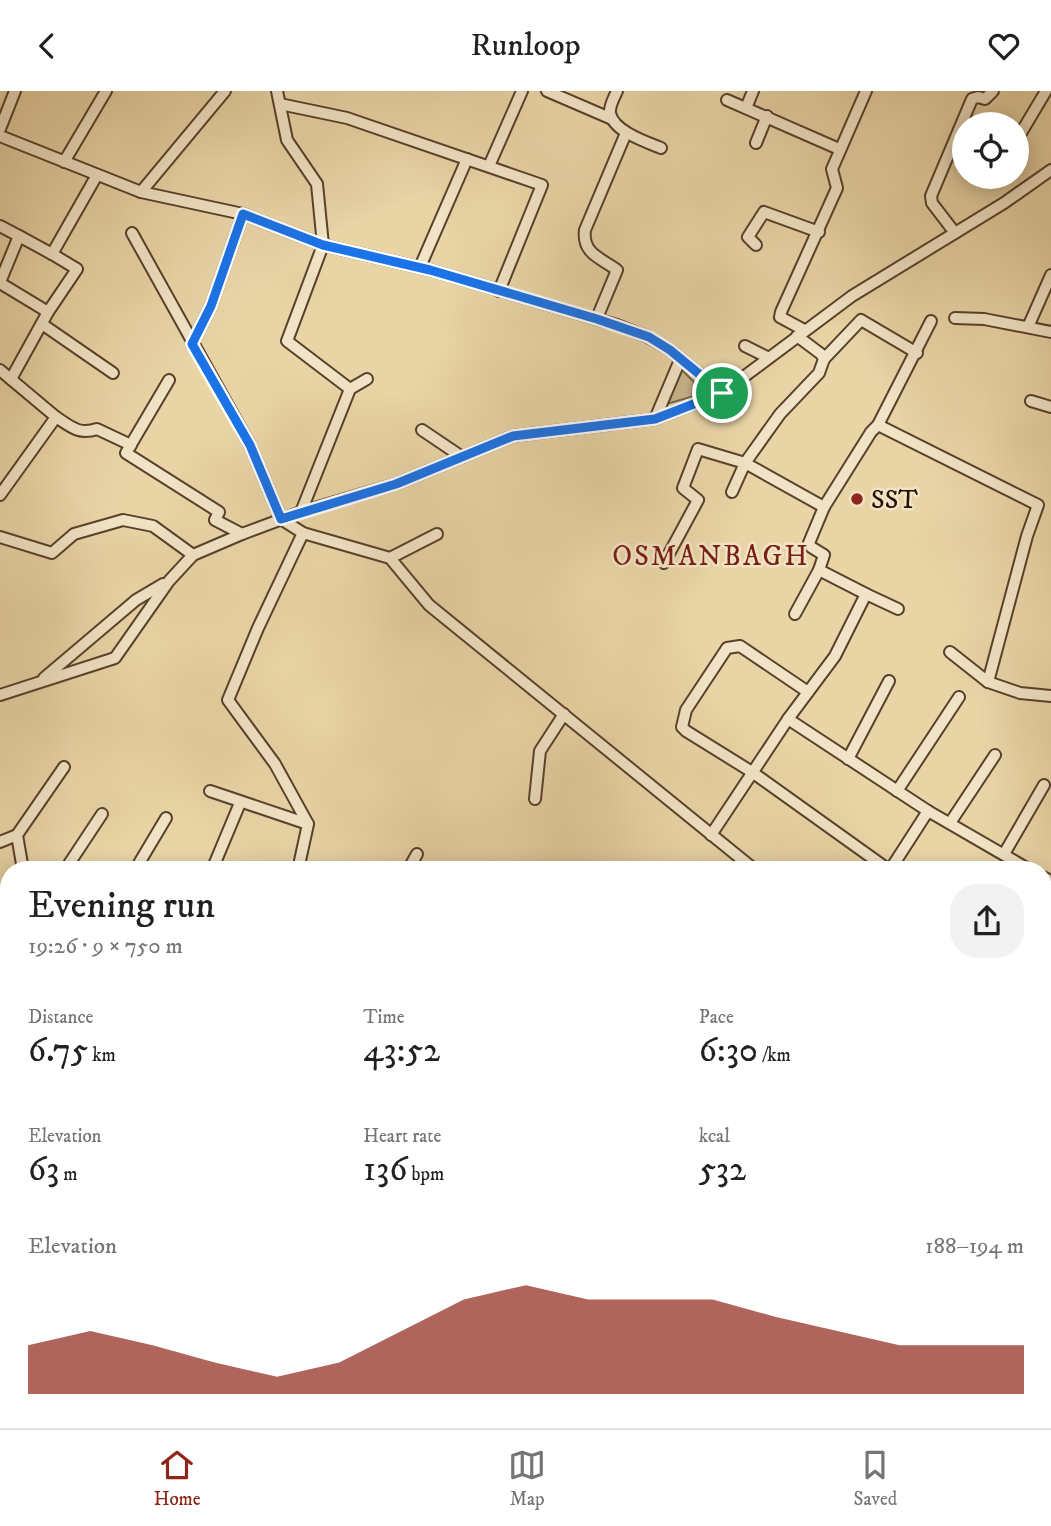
<!DOCTYPE html>
<html lang="en">
<head>
<meta charset="utf-8">
<style>
	body { margin:0; font-family:"IM FELL DW Pica",serif; background:#f2f2f2; color:#202124; height:100vh; display:flex; flex-direction:column; font-size:26px; white-space:nowrap }
	* { box-sizing:border-box; margin:0 }
	p { font-size:23px; color:#757577 }
	.icon { flex:none; width:38px; height:38px; fill:none; stroke:currentColor; stroke-width:2; stroke-linecap:round; stroke-linejoin:round }
	.map { position:relative; flex:1; overflow:hidden }
	.drawer { position:absolute; left:0px; top:770px; width:1052px; height:567px; display:flex; flex-direction:column; background:#fff; border-radius:28px 28px 0 0; box-shadow:0 4px 18px #0003 }
	.drawer>* { flex:none }
	.buttons { position:absolute; left:952px; top:21px; display:grid; gap:14px }
	.buttons a { display:grid; place-items:center; width:77px; height:77px; border-radius:50%; background:#fff; box-shadow:0 4px 18px #0003; font-size:35px }
	.pin { position:absolute; display:grid; place-items:center; width:60px; height:60px; color:#fff; margin:-30px; border:4px solid #fff; border-radius:50%; box-shadow:0 2px 7px #0007 }
	.round { display:grid; place-items:center; flex:none; width:74px; height:74px; border-radius:28px; background:#f2f2f2 }
	.overview { display:flex; align-items:center; justify-content:space-between; height:119px; padding:0 28px }
	h1 { font-size:38px; font-weight:600; line-height:52px }
	.figures { display:grid; grid-template-columns:repeat(3,1fr); gap:10px; height:119px; padding:7px 28px }
	.figures div { display:grid; align-content:center }
	.figures b { font-size:35px; font-weight:600 }
	.figures small { font-size:19px; font-weight:400 }
	.figures p { font-size:19px }
	.chart { height:196px; padding:14px 28px }
	.chart p { display:flex; justify-content:space-between }
	.chart svg { width:100%; height:126px; margin-top:7px; fill:#8f2418; opacity:.7 }
	header { display:flex; justify-content:space-between; align-items:center; height:91px; padding:0 28px; background:#fff; font-size:32px; font-weight:600 }
	.tab-bar { display:flex; justify-content:space-around; align-items:center; height:98px; border-top:2px solid #e0e0e0; background:#fff; font-size:19px; color:#757577 }
	.tab-bar a { display:grid; justify-items:center; gap:4px }
	.tab-bar .active { color:#8f2418 }
	.map>svg:first-child { display:block }
	.green { fill:#c8b38a; stroke:#776246; stroke-width:2 }
	.lines { fill:none; stroke-linecap:round; stroke-linejoin:round }
	.lane-casing { stroke:#57412b; stroke-width:9 }
	.street-casing { stroke:#57412b; stroke-width:14 }
	.highway-casing { stroke:#261002; stroke-width:23 }
	.lane { stroke:#f1e3c5; stroke-width:5 }
	.street { stroke:#f1e3c5; stroke-width:10 }
	.highway { stroke:#e9d4a6; stroke-width:19 }
	.route-casing { stroke:#fff; stroke-width:14 }
	.route { stroke:#1a73e8; stroke-width:9 }
	.poi-dot { fill:#8f2418; stroke:#f1e3c5; stroke-width:2.5 }
	.labels { text-anchor:middle; stroke-width:5; stroke-linejoin:round; paint-order:stroke }
	.poi-label { font-size:26px; fill:#261002; stroke:#f1e3c5; text-anchor:start }
	.neighbourhood-label { font-size:28px; letter-spacing:2px; fill:#7a1f14; stroke:#f1e3c5 }
</style>
</head>
<body>
<header><svg class="icon" aria-label="back" viewBox="0 0 24 24"><path d="M15 5l-7 7 7 7"/></svg>Runloop<svg class="icon" aria-label="heart" viewBox="0 0 24 24"><path d="M12 20l-8-8c-3-5 5-10 8-4 3-6 11-1 8 4z"/></svg></header>
<div class="map">
<svg width="1051" height="1337" viewBox="0 0 1051 1337">
	<rect width="100%" height="100%" fill="#e9d4a6"/>
	<filter id="stains"><feTurbulence type="fractalNoise" baseFrequency=".00286" numOctaves="4"/><feColorMatrix values="0 0 0 0 .2 0 0 0 0 .09 0 0 0 0 .02 0 0 0 .5 -.17"/></filter>
	<radialGradient id="worn" r=".72"><stop offset=".6" stop-color="#630" stop-opacity="0"/><stop offset="1" stop-color="#630" stop-opacity=".3"/></radialGradient>
	<!-- green -->
	<polygon class="green" points="675,272 705,302 656,316"/>
	<g class="lines">
		<!-- lane casing -->
		<g class="lane-casing">
			<polyline id="lane" points="389,1328 400,1337"/>
		</g>
		<!-- street casing -->
		<g class="street-casing">
			<g id="street">
				<polyline points="277,0 287,49 317,93 323,154 287,250 350,298 301,421"/>
				<polyline points="547,0 612,28"/>
				<path d="M617,0C614,7 609,15 610,22C613,40 646,51 661,57"/>
				<polyline points="727,9 839,58"/>
				<polyline points="280,13 347,27 542,94 499,200"/>
				<polyline points="746,17 753,0"/>
				<polyline points="0,38 15,0"/>
				<polyline points="0,45 141,101 243,123 323,154 430,179 617,234 648,246 670,259 722,302"/>
				<polyline points="1018,47 1046,0"/>
				<polyline points="756,52 767,25"/>
				<polyline points="64,71 106,0"/>
				<polyline points="489,75 522,0"/>
				<polyline points="141,101 225,0"/>
				<polyline points="0,135 19,145"/>
				<polyline points="132,142 250,354 281,428 303,442 390,467 429,514 755,779"/>
				<polyline points="955,142 932,112 931,105 972,8 978,6 985,8 993,0"/>
				<polyline points="756,154 748,146 764,121 819,141"/>
				<polyline points="420,176 467,68"/>
				<polyline points="0,191 19,145 52,163 97,84"/>
				<polyline points="0,192 48,221"/>
				<path d="M597,227L617,179C601,167 582,163 585,139L626,42"/>
				<polyline points="955,227 984,228 1051,241"/>
				<polyline points="42,233 113,282"/>
				<polyline points="1028,236 1051,184"/>
				<polyline points="804,239 780,226 781,221 837,97 832,78 866,0"/>
				<polyline points="192,253 211,215 243,123"/>
				<polyline points="745,255 767,266"/>
				<polyline points="824,268 861,229 917,262"/>
				<polyline points="0,279 56,326 0,404"/>
				<polyline points="11,288 48,221 77,178 52,163"/>
				<polyline points="169,289 126,362 219,421 215,429 242,443"/>
				<polyline points="350,298 367,288"/>
				<polyline points="1031,310 1051,316"/>
				<path d="M56,326C71,336 79,344 97,338L131,354"/>
				<polyline points="655,328 680,269"/>
				<polyline points="878,334 931,230"/>
				<polyline points="422,339 462,366"/>
				<polyline points="732,401 745,372 824,416 871,341 878,334 1038,414 1027,445 988,591"/>
				<polyline points="0,446 52,462 74,443 123,429 153,435 193,464"/>
				<polyline points="390,467 437,443"/>
				<polyline points="664,472 698,409 683,397 698,358 745,372 780,323 819,282 824,268 821,263 797,245"/>
				<polyline points="866,503 898,518"/>
				<polyline points="795,523 819,479"/>
				<polyline points="950,561 988,591 1020,602 1051,605"/>
				<polyline points="44,587 136,509 163,493"/>
				<polyline points="808,601 740,555 727,557 686,619 682,636 686,640 752,681 889,779"/>
				<polyline points="0,604 115,567 169,490 193,464 242,443 301,421 396,393 513,345 655,328 722,302 852,205 1004,112 1051,79"/>
				<polyline points="788,628 928,720 1030,779"/>
				<polyline points="848,668 889,590"/>
				<polyline points="210,700 308,733"/>
				<polyline points="897,700 959,606"/>
				<polyline points="535,708 540,660 564,623"/>
				<polyline points="950,732 995,664"/>
				<polyline points="711,744 788,628 835,565 866,503 819,479 824,464 811,456 809,452 824,416"/>
				<polyline points="0,751 17,744"/>
				<polyline points="1004,763 1044,694"/>
				<polyline points="23,779 17,744 64,676"/>
				<polyline points="65,779 102,723"/>
				<polyline points="135,779 166,727"/>
				<polyline points="212,779 240,712"/>
				<polyline points="298,779 308,733 275,673 228,609 258,537 303,442"/>
				<polyline points="408,779 417,763"/>
				<polyline points="890,779 928,720"/>
				<polyline points="1043,786 1051,790"/>
				<polyline points="0,857 9,863"/>
				<polyline points="1043,880 1051,885"/>
				<polyline points="1043,930 1051,926"/>
				<polyline points="0,935 9,920"/>
				<polyline points="1043,964 1051,970"/>
				<polyline points="0,995 9,1000"/>
				<polyline points="0,1051 9,1057"/>
				<polyline points="1043,1091 1051,1094"/>
				<polyline points="0,1142 9,1137"/>
				<polyline points="0,1259 9,1247"/>
				<polyline points="192,1328 202,1337"/>
				<polyline points="548,1328 559,1337"/>
				<polyline points="96,1337 102,1328"/>
				<polyline points="589,1337 598,1328"/>
				<polyline points="726,1337 727,1334 733,1337"/>
				<polyline points="860,1337 864,1328"/>
				<polyline points="891,1337 894,1328"/>
				<polyline points="979,1337 983,1328"/>
			</g>
		</g>
		<!-- highway casing -->
		<g class="highway-casing">
			<g id="highway">
				<polyline points="0,1283 9,1290"/>
				<polyline points="0,1301 9,1308"/>
				<polyline points="38,1328 50,1337"/>
				<polyline points="64,1328 77,1337"/>
			</g>
		</g>
		<!-- lane -->
		<use href="#lane" class="lane"/>
		<!-- street -->
		<use href="#street" class="street"/>
		<!-- highway -->
		<use href="#highway" class="highway"/>
	</g>
	<g class="lines">
		<!-- route casing -->
		<g class="route-casing">
			<polygon id="route" points="243,123 323,154 430,179 597,228 649,246 670,259 722,302 655,328 513,345 396,393 281,428 250,354 192,253 211,215"/>
		</g>
		<!-- route -->
		<use href="#route" class="route"/>
	</g>
	<!-- markers -->
	<circle class="poi-dot" cx="857" cy="408" r="7"/>
	<g class="labels">
		<!-- poi labels -->
		<g class="poi-label">
			<text x="871" y="417">SST</text>
		</g>
		<!-- neighbourhood labels -->
		<g class="neighbourhood-label">
			<text x="711" y="474">OSMANBAGH</text>
		</g>
	</g>
	<rect width="100%" height="100%" filter="url(#stains)"/>
	<rect width="100%" height="100%" fill="url(#worn)"/>
</svg>
<div class="buttons">
<a><svg class="icon" aria-label="locate" viewBox="0 0 24 24"><circle cx="12" cy="12" r="6"/><path d="M12 2v4M12 18v4M2 12h4M18 12h4"/></svg></a>
</div>
<div class="pin" style="left:722px;top:302px;background:#1e9e55"><svg class="icon" aria-label="arrive" viewBox="0 0 24 24"><path d="M6 21V4h12l-3 4 3 4H6"/></svg></div>
<section class="drawer">
<div class="overview"><div><h1>Evening run</h1><p>19:26 · 9 × 750 m</p></div><a class="round"><svg class="icon" aria-label="share" viewBox="0 0 24 24"><path d="M12 15V3M7 8l5-5 5 5M5 13v7h14v-7"/></svg></a></div>
<div class="figures">
<div><p>Distance</p><b>6.75<small> km</small></b></div>
<div><p>Time</p><b>43:52</b></div>
<div><p>Pace</p><b>6:30<small> /km</small></b></div>
</div>
<div class="figures">
<div><p>Elevation</p><b>63<small> m</small></b></div>
<div><p>Heart rate</p><b>136<small> bpm</small></b></div>
<div><p>kcal</p><b>532</b></div>
</div>
<div class="chart"><p><span>Elevation</span>188–194 m</p>
<svg viewBox="0 0 160 44" preserveAspectRatio="none"><path d="M0 44V27L10 22L20 27L30 33L40 38L50 33L60 22L70 11L80 6L90 11L100 11L110 11L120 17L130 22L140 27L150 27L160 27V44z"/></svg>
</div>
</section>
</div>
<nav class="tab-bar">
<a class="active"><svg class="icon" aria-label="home" viewBox="0 0 24 24"><path d="M3 11l9-7 9 7M6 9v11h12V9"/></svg>Home</a>
<a><svg class="icon" aria-label="map" viewBox="0 0 24 24"><path d="M3 6l6-2 6 2 6-2v14l-6 2-6-2-6 2zM9 4v14M15 6v14"/></svg>Map</a>
<a><svg class="icon" aria-label="saved" viewBox="0 0 24 24"><path d="M7 4h10v16l-5-4-5 4z"/></svg>Saved</a>
</nav>
</body>
</html>
